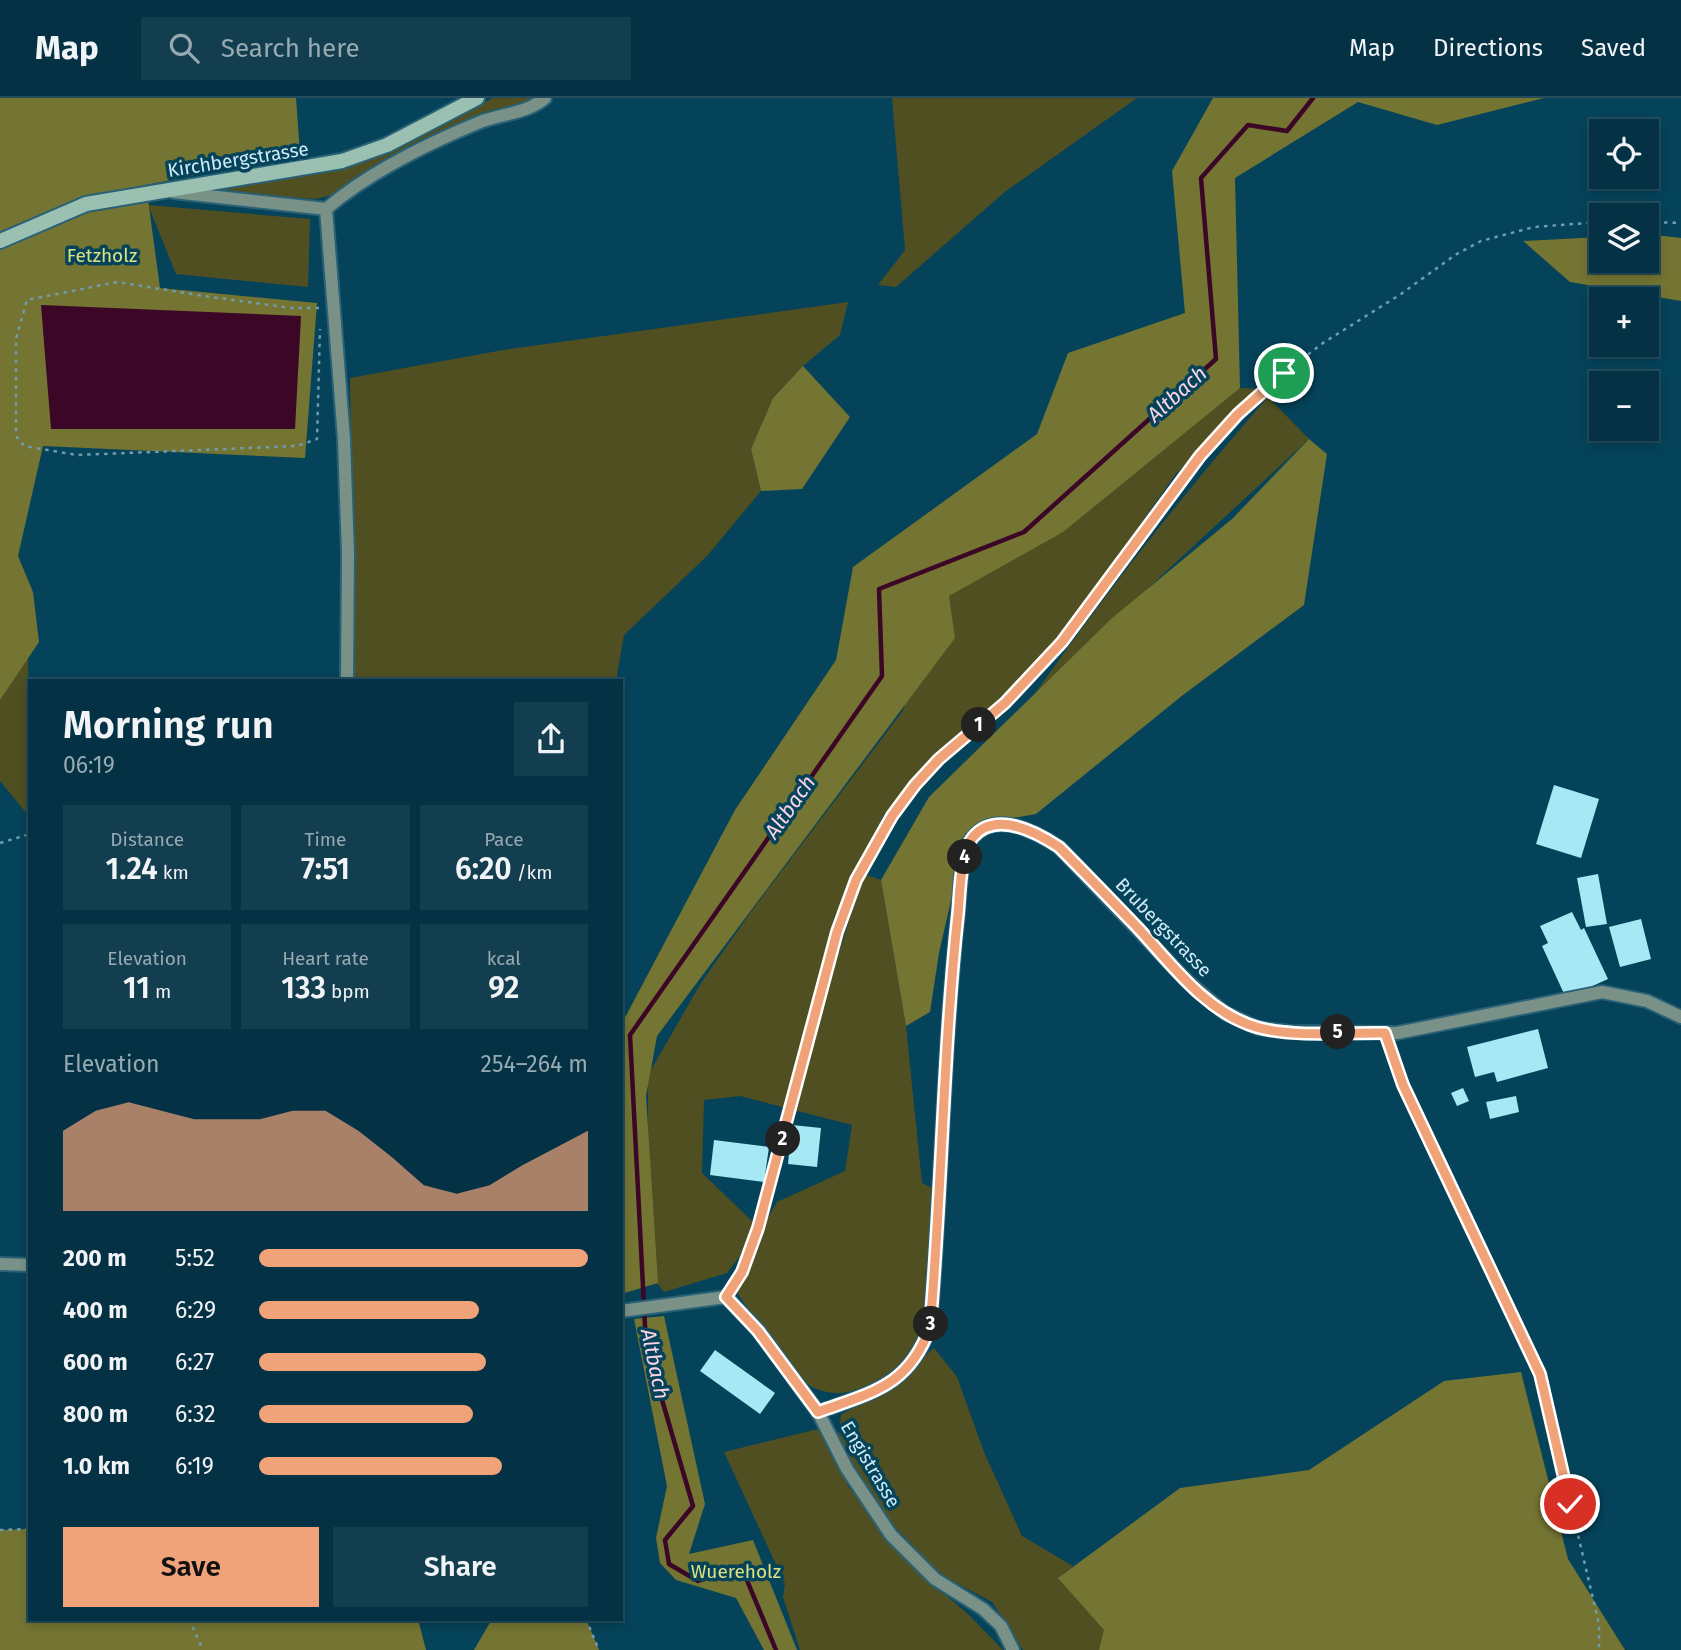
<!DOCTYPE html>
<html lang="en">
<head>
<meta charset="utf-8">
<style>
	body { margin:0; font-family:"Fira Sans",sans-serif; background:#123e4f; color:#f1f3f6; height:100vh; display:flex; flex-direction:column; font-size:26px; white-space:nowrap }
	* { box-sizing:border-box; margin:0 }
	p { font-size:23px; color:#97aab2 }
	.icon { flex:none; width:38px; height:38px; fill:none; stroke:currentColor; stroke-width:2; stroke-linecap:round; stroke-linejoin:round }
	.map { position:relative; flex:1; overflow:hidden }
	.drawer { position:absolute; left:28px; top:581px; width:595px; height:942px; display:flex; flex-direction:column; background:#043244; border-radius:0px; box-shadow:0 4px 10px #0003,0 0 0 2px #254d5d }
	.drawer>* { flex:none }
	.fabs { position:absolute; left:1589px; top:21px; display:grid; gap:14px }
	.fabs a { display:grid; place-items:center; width:70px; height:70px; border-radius:0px; background:#043244; box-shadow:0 4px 10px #0003,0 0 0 2px #254d5d; font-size:35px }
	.pin { position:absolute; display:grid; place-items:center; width:60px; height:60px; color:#fff; margin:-30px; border:4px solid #fff; border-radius:50%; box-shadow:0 2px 7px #0007 }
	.km { position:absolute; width:35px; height:35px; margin:-18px; border-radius:50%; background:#222; color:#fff; font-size:19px; line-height:35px; text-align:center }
	.round { display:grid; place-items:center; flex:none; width:74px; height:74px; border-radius:0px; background:#123e4f }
	.headline { display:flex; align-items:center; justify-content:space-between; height:119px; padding:0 35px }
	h1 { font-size:38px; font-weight:600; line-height:52px }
	.stats { display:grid; grid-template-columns:repeat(3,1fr); gap:10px; height:119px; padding:7px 35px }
	.stats div { display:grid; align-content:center; border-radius:0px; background:#123e4f; text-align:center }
	.stats b { font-size:30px; font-weight:600 }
	.stats small { font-size:19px; font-weight:400 }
	.stats p { font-size:19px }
	.chart { height:196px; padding:14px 35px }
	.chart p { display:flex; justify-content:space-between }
	.chart svg { width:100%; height:126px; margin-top:7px; fill:#f0a378; opacity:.7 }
	.action { display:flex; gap:14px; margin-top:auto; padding:14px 35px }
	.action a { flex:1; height:80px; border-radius:0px; background:#f0a378; color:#111; font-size:28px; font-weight:600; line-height:80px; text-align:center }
	.action a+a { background:#123e4f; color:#f1f3f6 }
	ul { padding:0 35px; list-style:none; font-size:23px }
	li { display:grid; grid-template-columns:112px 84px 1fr; align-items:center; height:52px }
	li i { height:18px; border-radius:9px; background:#f0a378 }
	header { display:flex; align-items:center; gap:42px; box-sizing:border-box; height:98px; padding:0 35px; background:#043244; border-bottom:2px solid #254d5d }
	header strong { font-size:33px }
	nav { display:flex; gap:38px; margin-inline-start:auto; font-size:24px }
	.search { width:490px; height:63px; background:#123e4f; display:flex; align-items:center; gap:18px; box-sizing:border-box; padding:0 24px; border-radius:0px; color:#97aab2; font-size:26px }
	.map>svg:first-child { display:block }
	.green { fill:#4f4f21 }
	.forest { fill:#747532 }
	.water { fill:#3c0626 }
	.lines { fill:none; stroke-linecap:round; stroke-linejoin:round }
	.stream { stroke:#3c0626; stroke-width:4.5 }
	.building { fill:#a6e9f4 }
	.minor-casing { stroke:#296176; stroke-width:16 }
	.secondary-casing { stroke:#296176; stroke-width:18 }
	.path { stroke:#709cae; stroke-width:2.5; stroke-dasharray:3.5 5; stroke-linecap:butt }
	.minor { stroke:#799187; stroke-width:12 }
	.secondary { stroke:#99c0b1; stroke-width:14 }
	.route-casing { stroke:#fff; stroke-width:14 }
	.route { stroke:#f0a378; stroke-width:9 }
	.labels { text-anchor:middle; stroke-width:7; stroke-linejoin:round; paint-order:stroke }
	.street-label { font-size:19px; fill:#cfeaf8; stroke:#05435a }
	.park-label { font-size:19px; fill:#dfe180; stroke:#05435a }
	.water-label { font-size:21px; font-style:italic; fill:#fbd5e6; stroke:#05435a }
</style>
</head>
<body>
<header>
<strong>Map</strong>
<div class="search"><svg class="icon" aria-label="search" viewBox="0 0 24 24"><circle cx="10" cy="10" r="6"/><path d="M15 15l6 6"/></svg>Search here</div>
<nav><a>Map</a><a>Directions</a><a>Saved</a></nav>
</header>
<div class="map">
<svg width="1681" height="1552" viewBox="0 0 1681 1552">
	<rect width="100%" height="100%" fill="#05435a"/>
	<!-- green -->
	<g class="green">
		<polygon points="493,0 532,0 524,7 336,96 316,101 197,94 338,72 392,53"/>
		<polygon points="892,0 1137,0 1006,93 896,189 878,187 905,152"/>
		<polygon points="148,107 310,121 308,189 176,176"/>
		<polygon points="848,204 840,237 803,268 773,300 751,351 761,393 707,458 624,537 616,583 350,583 353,505 350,280 503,252"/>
		<path d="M1240,290L1259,291L1175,377L1077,517L986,619L930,663L883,718L834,820L792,1001L864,776L881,782L906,928L922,1085L936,1092C935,1157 942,1255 870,1286C850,1295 835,1299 814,1290C796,1282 751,1214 737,1195L763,1128L777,1104L845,1073L852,1027L740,998L704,1002L702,1075L754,1125L740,1158L727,1175L664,1194L655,1183L648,1056V977L701,885L753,811L902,614L949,498Z"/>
		<path d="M1268,299L1309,341L1036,594C1109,491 1185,393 1268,299Z"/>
		<polygon points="28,558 29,718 0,683 0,602"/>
		<polygon points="934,1250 957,1279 984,1354 1022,1438 1073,1468 1060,1479 1106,1533 1102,1552 1023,1552 992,1504 941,1477 886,1420 838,1342 841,1317 895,1285"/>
		<polygon points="826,1329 848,1388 918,1473 969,1517 1003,1552 800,1552 783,1499 785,1486 724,1354"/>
	</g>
	<!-- forest -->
	<g class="forest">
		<polygon points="0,0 296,0 300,56 146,87 160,190 317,205 305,360 43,348 18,458 33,494 39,544 0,602"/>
		<polygon points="1213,0 1544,0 1437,27 1358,4 1235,80 1240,290 1063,434 949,498 955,540 657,938 646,998 658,1185 621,1196 621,927 735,712 836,562 853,469 1037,336 1068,255 1185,215 1172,73"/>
		<polygon points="1647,136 1681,140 1681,203 1570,184 1523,143 1601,139 1601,163 1647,163"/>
		<polygon points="803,268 850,319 802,391 761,393 751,351 773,300"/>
		<polygon points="1309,341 1327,356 1304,507 1183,597 1036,716 983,725 973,730 965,741 939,855 930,914 906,928 881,782 929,699 1111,521 1232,421"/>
		<polygon points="664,1218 705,1406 689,1456 753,1442 797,1552 764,1552 736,1500 676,1482 660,1465 656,1440 667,1388 634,1221"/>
		<polygon points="1521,1274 1568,1461 1625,1552 1099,1552 1104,1532 1058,1480 1180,1390 1309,1372 1444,1283"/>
		<polygon points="30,1431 30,1521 418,1521 426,1552 0,1552 0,1432"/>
		<polygon points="492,1521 586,1521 599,1552 474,1552"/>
	</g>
	<!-- water -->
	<polygon class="water" points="41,207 301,218 295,331 51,331"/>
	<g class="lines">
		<!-- stream -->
		<polyline class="stream" points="776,1552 741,1468 698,1483 669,1466 665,1442 693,1408 646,1247 630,937 882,578 879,491 1024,434 1216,261 1201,80 1248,27 1287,33 1313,0"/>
	</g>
	<!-- building -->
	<g class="building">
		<polygon points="1554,687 1599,701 1581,760 1536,746"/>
		<polygon points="1598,776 1607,826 1586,829 1577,780"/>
		<polygon points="1572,814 1581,832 1584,830 1608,881 1566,900 1542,848 1548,845 1540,828"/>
		<polygon points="1641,821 1651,861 1620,869 1609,829"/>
		<polygon points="1538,931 1548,970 1497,984 1494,974 1475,979 1467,949"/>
		<polygon points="1463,990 1469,1003 1457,1008 1451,995"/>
		<polygon points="1516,998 1519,1014 1490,1021 1486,1004"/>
		<polygon points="792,1027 821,1030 817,1069 788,1066"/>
		<polygon points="714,1042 769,1049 764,1084 710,1077"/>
		<polygon points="715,1252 775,1295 760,1316 700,1273"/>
	</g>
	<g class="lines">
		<!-- minor casing -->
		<g class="minor-casing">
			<g id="minor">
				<polyline points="173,94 326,111"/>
				<polyline points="326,111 344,341 348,456 347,583"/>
				<path d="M326,111C368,75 429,45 480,24C501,16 528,15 545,0"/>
				<polyline points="0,1166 30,1167"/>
				<polyline points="621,1213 726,1199 758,1232 818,1314 847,1371 891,1437 935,1481 983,1511 1001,1528 1013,1552"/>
				<path d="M818,1314C873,1294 909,1288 930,1229C942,1092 943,953 958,816C960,797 960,753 973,739C997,712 1036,734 1059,749L1186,882L1225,915L1258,930L1291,934L1397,935L1602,894L1647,903L1681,919"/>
			</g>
		</g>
		<!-- secondary casing -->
		<g class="secondary-casing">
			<polyline id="secondary" points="0,143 86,106 342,63 387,47 477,0"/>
		</g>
		<!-- path -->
		<g class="path">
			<polyline points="1647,124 1681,125"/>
			<polyline points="319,210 291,210 204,198 117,184 27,202 16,241 16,338 24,348 77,357 297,348 317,341 320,231"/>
			<polyline points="0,745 30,736"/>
			<polyline points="1390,948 1403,987 1452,1093 1540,1276 1599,1526 1599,1552"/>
			<polyline points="733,1187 742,1174 758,1130 837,834 856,783 892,718 914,687 939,661 1005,605 1062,544 1200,358 1238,316 1284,275 1323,245 1401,196 1455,157 1481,143 1534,129 1601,124"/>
			<polyline points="0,1432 30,1431"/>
			<polyline points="189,1521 203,1552"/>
			<polyline points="586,1521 599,1552"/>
		</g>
		<!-- minor -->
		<use href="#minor" class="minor"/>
		<!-- secondary -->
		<use href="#secondary" class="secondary"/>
	</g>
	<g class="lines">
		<!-- route casing -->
		<g class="route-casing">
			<path id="route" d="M1284,275L1238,316L1200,358L1062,544L1005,605L939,661L915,687L892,718L856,782L837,834L758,1130L742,1174L726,1199L758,1233L818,1314C873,1294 909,1288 930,1229C942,1092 943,953 958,816C960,797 960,754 973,739C996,712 1036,734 1059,749C1086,776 1112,803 1138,830C1172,867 1206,914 1256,929C1294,940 1346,934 1385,935L1403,987L1540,1276L1570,1406"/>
		</g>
		<!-- route -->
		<use href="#route" class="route"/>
	</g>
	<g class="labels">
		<!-- street labels -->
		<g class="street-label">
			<text transform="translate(238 61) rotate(-9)" y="7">Kirchbergstrasse</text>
			<text transform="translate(1164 829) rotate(46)" y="7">Brubergstrasse</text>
			<text transform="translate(871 1366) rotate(59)" y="7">Engistrasse</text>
		</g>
		<!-- park labels -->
		<g class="park-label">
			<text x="102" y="164">Fetzholz</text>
			<text x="736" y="1480">Wuereholz</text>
		</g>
		<!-- water labels -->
		<g class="water-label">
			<text transform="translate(1177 296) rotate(-42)" y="7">Altbach</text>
			<text transform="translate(790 709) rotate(-55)" y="7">Altbach</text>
			<text transform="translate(655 1266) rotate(78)" y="7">Altbach</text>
		</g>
	</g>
</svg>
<div class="fabs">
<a><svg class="icon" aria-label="locate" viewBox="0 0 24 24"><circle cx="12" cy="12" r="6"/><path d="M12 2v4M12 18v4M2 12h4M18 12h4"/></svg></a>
<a><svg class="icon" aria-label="layers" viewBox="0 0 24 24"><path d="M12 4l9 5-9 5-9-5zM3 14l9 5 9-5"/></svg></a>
<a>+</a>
<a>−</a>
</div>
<div class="pin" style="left:1284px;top:275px;background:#1e9e55"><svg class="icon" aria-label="arrive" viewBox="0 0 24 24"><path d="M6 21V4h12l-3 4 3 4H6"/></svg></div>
<div class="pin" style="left:1570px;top:1406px;background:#d93025"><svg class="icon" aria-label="check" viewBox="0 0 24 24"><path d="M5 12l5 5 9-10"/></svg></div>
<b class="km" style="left:979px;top:627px">1</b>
<b class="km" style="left:783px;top:1041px">2</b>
<b class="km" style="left:931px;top:1226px">3</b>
<b class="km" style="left:965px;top:759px">4</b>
<b class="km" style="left:1338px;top:934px">5</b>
<section class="drawer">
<div class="headline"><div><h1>Morning run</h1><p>06:19</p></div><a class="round"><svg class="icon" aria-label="share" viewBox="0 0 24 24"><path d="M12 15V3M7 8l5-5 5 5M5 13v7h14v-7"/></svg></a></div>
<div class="stats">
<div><p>Distance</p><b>1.24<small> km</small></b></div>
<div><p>Time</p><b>7:51</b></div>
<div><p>Pace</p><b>6:20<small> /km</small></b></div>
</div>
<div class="stats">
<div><p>Elevation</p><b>11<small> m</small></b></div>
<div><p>Heart rate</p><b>133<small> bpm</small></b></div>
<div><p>kcal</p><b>92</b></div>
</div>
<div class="chart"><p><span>Elevation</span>254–264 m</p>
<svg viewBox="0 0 160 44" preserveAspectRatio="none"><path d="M0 44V16L10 9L20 6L30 9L40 12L50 12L60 12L70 9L80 9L90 16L100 25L110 35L120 38L130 35L140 28L150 22L160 16V44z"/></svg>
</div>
<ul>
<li><b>200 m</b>5:52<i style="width:100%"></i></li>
<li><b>400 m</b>6:29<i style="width:67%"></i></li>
<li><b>600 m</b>6:27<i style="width:69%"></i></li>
<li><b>800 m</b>6:32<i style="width:65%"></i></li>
<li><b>1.0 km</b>6:19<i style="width:74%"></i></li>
</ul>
<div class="action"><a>Save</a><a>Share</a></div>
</section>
</div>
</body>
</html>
